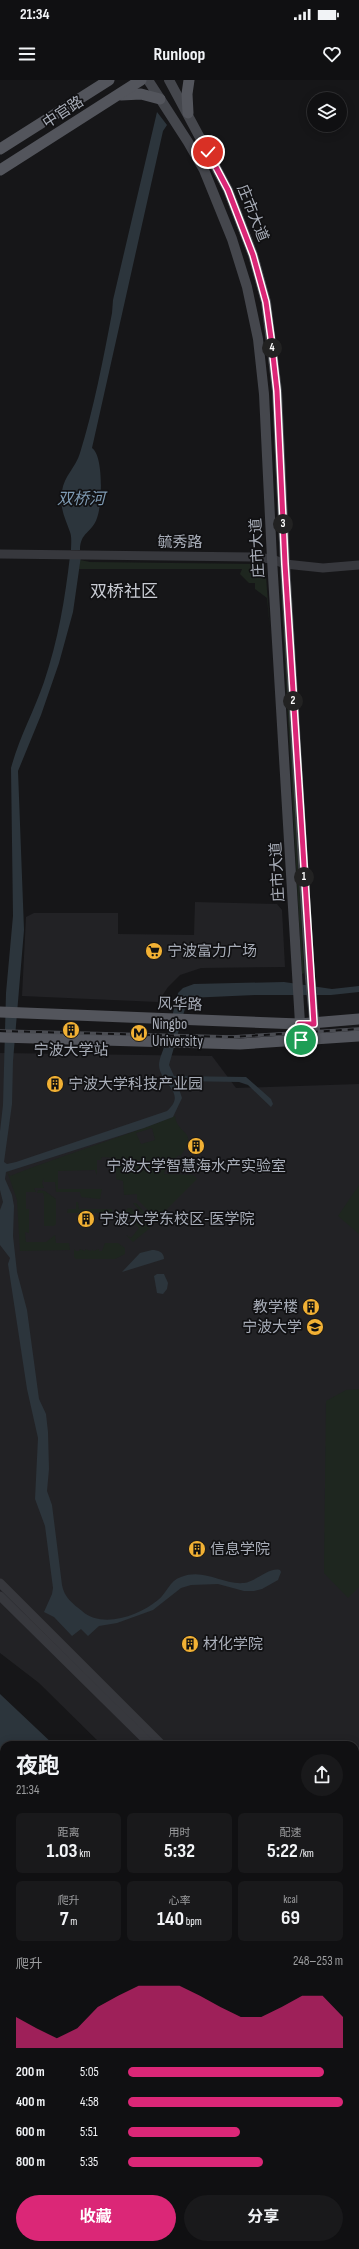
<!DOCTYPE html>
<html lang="zh">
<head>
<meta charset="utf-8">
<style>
	body { margin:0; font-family:"Sofia Sans Condensed","Noto Sans SC",sans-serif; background:#19191b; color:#f1f3f6; height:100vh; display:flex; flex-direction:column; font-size:15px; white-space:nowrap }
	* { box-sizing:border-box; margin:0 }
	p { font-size:13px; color:#9c9d9f }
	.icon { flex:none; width:22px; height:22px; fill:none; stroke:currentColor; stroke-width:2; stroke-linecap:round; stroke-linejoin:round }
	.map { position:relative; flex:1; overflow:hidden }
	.sheet { position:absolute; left:0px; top:1661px; width:359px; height:508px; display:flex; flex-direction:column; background:#101012; border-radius:12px 12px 0 0; box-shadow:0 2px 10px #0003,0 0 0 1px #303032 }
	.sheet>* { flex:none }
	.fabs { position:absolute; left:307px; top:12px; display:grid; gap:8px }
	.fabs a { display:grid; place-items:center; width:40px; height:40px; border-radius:50%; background:#101012; box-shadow:0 2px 10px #0003,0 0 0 1px #303032; font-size:20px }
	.pin { position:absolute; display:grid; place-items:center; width:34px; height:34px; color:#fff; margin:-17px; border:2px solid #fff; border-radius:50%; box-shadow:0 1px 4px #0007 }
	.km { position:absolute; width:20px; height:20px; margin:-10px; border-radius:50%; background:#222; color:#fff; font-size:11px; line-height:20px; text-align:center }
	.round { display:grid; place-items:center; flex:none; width:42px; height:42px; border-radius:21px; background:#19191b }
	.summary { display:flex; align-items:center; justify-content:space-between; height:68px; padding:0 16px }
	h1 { font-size:22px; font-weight:700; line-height:30px }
	.figures { display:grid; grid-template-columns:repeat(3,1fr); gap:6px; height:68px; padding:4px 16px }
	.figures div { display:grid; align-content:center; border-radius:6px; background:#19191b; text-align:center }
	.figures b { font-size:20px; font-weight:700 }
	.figures small { font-size:11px; font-weight:400 }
	.figures p { font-size:11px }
	.chart { height:112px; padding:8px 16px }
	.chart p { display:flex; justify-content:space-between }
	.chart svg { width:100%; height:72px; margin-top:4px; fill:#db2777; opacity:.7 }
	.cta { display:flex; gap:8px; margin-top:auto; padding:8px 16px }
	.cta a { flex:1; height:46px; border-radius:24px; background:#db2777; color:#fff; font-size:16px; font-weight:700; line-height:46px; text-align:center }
	.cta a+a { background:#19191b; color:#f1f3f6 }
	ul { padding:0 16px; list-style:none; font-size:13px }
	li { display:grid; grid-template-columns:64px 48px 1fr; align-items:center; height:30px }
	li i { height:10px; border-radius:5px; background:#db2777 }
	.status { display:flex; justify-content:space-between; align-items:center; height:28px; padding:0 20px; background:#101012; direction:ltr }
	.status svg { height:11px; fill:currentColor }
	header { display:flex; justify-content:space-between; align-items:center; height:52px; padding:0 16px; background:#101012; font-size:18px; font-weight:700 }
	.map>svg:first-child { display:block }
	.built { fill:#222225 }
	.green { fill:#1e261f; fill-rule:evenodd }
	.wetland { fill:url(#wetland-marsh) }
	.water { fill:#2c353c }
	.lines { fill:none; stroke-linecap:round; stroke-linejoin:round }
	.tertiary { stroke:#37383d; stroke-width:9 }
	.secondary { stroke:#45474d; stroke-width:10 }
	.primary { stroke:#53555c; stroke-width:11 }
	.rail-casing { stroke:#4a4c52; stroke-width:3.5 }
	.rail { stroke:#111113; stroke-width:2; stroke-dasharray:6; stroke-linecap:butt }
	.route-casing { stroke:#fff; stroke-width:8 }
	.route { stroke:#db2777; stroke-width:5 }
	.labels { text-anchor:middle; stroke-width:3.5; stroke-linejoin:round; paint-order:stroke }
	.street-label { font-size:15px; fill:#a8adb8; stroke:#111113 }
	.poi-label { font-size:15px; fill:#a8adb8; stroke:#111113; text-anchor:start }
	.water-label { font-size:16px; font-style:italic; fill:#7f9bb3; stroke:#111113 }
	.quarter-label { font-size:17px; fill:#c9ccd4; stroke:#111113 }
</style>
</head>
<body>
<div class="status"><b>21:34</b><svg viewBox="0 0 49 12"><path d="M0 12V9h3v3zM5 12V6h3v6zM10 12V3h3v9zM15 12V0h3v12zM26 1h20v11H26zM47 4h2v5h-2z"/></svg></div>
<header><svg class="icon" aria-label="menu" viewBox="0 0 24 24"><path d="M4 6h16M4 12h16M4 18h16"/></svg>Runloop<svg class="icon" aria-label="heart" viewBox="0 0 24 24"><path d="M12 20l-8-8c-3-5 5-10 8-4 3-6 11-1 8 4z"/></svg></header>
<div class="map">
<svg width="359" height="2169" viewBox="0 0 359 2169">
	<defs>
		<pattern id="wetland-marsh" width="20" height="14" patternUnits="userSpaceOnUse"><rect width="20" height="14" fill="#1e261f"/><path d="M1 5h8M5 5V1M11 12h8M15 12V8" fill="none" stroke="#3c433d"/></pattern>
	</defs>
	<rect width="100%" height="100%" fill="#161618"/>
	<!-- built -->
	<g class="built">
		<polygon points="195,822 277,824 282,830 285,887 201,888 180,895 168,907 158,922 22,916 26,837 34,833 118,833 118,854 194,855"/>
		<polygon points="0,973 212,976 236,1008 359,1004 359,1891 355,1895 355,1665 102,1665 39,1603 0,1573"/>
	</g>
	<!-- green -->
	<g class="green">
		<polygon points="80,480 90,482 265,484 270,549 267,518 255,509 255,503 249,503 240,494 242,489 79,489"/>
		<polygon points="282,491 304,893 302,894 280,492"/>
		<path d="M175,1036C178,1057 200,1049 180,1077L179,1075L166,1087L164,1094L193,1095L197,1099L157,1139L137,1119V1114L124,1115L123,1101L116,1099V1078L102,1077L101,1080H97V1095L95,1090L58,1091V1109H102L100,1119L81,1117L80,1112H56L55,1102H44V1098L42,1103L44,1108H34L36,1112H26V1129H29V1153L25,1152L26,1162H46L55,1155L56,1163H69L70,1170L20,1171L17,1120L7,1091L10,1096C65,1074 121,1058 175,1036ZM152,1048L155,1060L141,1064L136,1053Z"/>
		<polygon points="359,1105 359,1154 338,1136"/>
		<polygon points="38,1110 45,1111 56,1119 56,1144 54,1146 44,1146 44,1116 43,1113 37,1113"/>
		<polygon points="76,1122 78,1122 79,1129 112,1129 112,1133 67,1133 68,1129 76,1129"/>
		<polygon points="133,1123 136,1123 154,1143 150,1143"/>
		<polygon points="128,1128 131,1128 150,1148 133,1162 126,1155 131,1158 139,1148 125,1135 122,1138 121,1136"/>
		<polygon points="105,1163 118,1163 125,1168 125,1174 115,1179 76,1179 74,1177 74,1169 76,1171 79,1171 80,1169 85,1171 85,1169 91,1171 93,1169 93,1171 99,1169 99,1171 102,1171"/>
		<polygon points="359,1309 359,1507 348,1518 324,1493 326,1321 346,1310"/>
	</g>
	<!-- wetland -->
	<g class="wetland">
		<polygon points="355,1979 359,1988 359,2017 355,2018"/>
		<polygon points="355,2030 359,2030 359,2106 357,2109"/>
		<polygon points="0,2053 4,2063 4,2157 0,2160"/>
	</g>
	<!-- water -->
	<g class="water">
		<path d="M157,32L167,45L163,51L92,368C104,376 102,426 97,438C92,453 80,452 80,470H71C71,465 72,457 70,452C65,438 59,427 62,411C64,396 76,387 80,373C94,328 103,280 112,233L113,220Z"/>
		<path d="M70,476H81L73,532L59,583L41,635L18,691L24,850L13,981L12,1024L4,1082L7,1084L16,1082L167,1031C188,1012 160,1005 159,985C159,979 163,971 165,964C169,947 174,930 178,913L183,908L194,904L284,902L332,909L359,906V912L331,915H255L188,918L169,985L174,996L246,997L271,1019L273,1024L271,1027L248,1005L239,1002L180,1001L178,1006L182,1018L173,1037L144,1048L6,1092L5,1099L12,1115L14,1126L13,1156L17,1192L27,1230L39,1319L46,1334L48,1352L49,1389L47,1411L52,1425L62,1505C64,1517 73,1524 82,1531C102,1549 139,1536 158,1520C167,1513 169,1501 181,1497C205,1488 222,1505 244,1503C257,1501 269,1487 280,1490L281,1492L278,1500L262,1509L254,1511H244L218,1504L191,1505L181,1508L153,1530L117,1543L99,1546L88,1556L81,1549L72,1556L54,1537L44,1532L52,1514L53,1508L45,1446L35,1419L38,1358L27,1309L8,1184L10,1178L0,1165V1130L3,1122L0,1110V1051L3,1025L6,913L13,836L11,688C19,658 34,631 44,602C58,561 65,519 70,476Z"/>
		<path d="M152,1170C158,1170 164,1172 164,1179L122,1192L140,1173Z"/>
		<polygon points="157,1194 164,1194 168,1203 167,1209 163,1214 157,1213 154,1196"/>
		<polygon points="0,1614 54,1665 4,1665 4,2063 0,2053"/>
		<polygon points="359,2106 359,2169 0,2169 0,2165 4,2162 4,2165 355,2165 355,2109"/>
	</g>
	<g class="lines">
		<!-- tertiary -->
		<g class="tertiary">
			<polyline points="0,474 253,477 272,479 285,484 323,488 359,485"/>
			<polyline points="0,1503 162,1665"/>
			<polyline points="0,1516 151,1665"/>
			<polyline points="355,1845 359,1847"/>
			<polyline points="355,1857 359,1859"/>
		</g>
		<!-- secondary -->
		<g class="secondary">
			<polyline points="148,0 188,62 204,90 232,159 247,207 258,259 264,314 272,479 301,960"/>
			<polyline points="169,0 228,110 253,175 266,222 277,311 285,484 310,898 316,959"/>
		</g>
		<!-- primary -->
		<g class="primary">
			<polyline points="121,15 141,14 160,19"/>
			<polyline points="188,33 187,14 189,0"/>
			<polyline points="0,69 109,0"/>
			<polyline points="0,90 141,0"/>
			<polyline points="0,932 299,944 359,939"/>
			<polyline points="0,957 240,964 359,956"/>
		</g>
		<!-- rail casing -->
		<g class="rail-casing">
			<polyline id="rail" points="0,951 232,957 359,949"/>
		</g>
		<!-- rail -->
		<use href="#rail" class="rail"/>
	</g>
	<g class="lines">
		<!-- route casing -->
		<g class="route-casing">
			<polyline id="route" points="208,72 228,110 253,175 266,222 271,258 277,311 285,484 314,944 299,944 301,960"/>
		</g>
		<!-- route -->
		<use href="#route" class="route"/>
	</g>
	<!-- icons -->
	<defs>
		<g id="supermarket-disc" transform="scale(0.9)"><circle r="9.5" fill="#f2b134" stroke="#111113"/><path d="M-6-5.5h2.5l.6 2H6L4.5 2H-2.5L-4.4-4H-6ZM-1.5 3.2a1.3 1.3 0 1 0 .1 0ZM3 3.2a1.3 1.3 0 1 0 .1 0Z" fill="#111"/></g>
		<g id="building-disc" transform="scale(0.9)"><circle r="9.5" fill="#f2b134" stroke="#111113"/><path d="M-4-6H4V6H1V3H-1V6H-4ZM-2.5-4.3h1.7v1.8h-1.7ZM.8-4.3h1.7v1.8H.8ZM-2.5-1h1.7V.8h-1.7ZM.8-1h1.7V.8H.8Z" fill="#111"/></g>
		<g id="metro-disc" transform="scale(0.9)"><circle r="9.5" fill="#f2b134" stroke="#111113"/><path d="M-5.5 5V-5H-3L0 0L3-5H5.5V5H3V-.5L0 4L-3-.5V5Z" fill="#111"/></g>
		<g id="school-disc" transform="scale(0.9)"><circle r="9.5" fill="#f2b134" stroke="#111113"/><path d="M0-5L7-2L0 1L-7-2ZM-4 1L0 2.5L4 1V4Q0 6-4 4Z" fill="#111"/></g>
	</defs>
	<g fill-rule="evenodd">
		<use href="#supermarket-disc" x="154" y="871"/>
		<use href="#building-disc" x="71" y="950"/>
		<use href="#metro-disc" x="139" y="953"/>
		<use href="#building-disc" x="55" y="1004"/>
		<use href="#building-disc" x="196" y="1066"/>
		<use href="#building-disc" x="86" y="1139"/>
		<use href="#building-disc" x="311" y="1227"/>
		<use href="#school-disc" x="315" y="1247"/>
		<use href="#building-disc" x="197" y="1469"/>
		<use href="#building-disc" x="190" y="1564"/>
	</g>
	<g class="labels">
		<!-- street labels -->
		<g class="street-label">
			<text transform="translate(63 32) rotate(-33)" y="5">中官路</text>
			<text transform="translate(253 133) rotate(68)" y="5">庄市大道</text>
			<text x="180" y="467">毓秀路</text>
			<text transform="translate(257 468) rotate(-93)" y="5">庄市大道</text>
			<text transform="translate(277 792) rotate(-93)" y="5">庄市大道</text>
			<text transform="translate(180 924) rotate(2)" y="5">风华路</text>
		</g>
		<!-- poi labels -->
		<g class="poi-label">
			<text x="167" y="876">宁波富力广场</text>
			<text x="152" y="949">Ningbo<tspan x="152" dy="17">University</tspan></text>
			<text x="71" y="975" text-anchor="middle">宁波大学站</text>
			<text x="68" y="1009">宁波大学科技产业园</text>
			<text x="196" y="1091" text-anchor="middle">宁波大学智慧海水产实验室</text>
			<text x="99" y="1144">宁波大学东校区-医学院</text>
			<text x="298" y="1232" text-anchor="end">教学楼</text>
			<text x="302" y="1252" text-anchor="end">宁波大学</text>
			<text x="210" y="1474">信息学院</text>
			<text x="203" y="1569">材化学院</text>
		</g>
		<!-- water labels -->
		<g class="water-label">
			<text x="81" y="424">双桥河</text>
		</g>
		<!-- quarter labels -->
		<g class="quarter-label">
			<text x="124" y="517">双桥社区</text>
		</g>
	</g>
</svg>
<div class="fabs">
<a><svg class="icon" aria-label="layers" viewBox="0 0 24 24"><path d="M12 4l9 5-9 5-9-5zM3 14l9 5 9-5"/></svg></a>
</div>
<div class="pin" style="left:301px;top:960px;background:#1e9e55"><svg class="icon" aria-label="arrive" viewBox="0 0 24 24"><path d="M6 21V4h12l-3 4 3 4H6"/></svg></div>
<div class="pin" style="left:208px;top:72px;background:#d93025"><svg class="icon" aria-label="check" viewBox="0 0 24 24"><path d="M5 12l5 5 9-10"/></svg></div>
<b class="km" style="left:304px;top:797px">1</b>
<b class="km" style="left:293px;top:621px">2</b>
<b class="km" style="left:283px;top:444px">3</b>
<b class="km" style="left:272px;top:268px">4</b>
<section class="sheet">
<div class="summary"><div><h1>夜跑</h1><p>21:34</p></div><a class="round"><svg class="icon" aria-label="share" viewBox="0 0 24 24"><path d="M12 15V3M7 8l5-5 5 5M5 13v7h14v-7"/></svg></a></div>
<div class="figures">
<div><p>距离</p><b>1.03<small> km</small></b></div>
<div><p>用时</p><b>5:32</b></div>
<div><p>配速</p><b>5:22<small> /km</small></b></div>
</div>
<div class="figures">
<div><p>爬升</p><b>7<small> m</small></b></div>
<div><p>心率</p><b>140<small> bpm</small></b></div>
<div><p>kcal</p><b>69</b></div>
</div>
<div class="chart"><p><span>爬升</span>248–253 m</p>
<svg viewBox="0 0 160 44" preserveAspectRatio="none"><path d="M0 44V25L10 32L20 38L30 32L40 19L50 12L60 6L70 6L80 6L90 12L100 19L110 25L120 25L130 19L140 12L150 12L160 25V44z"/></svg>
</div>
<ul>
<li><b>200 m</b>5:05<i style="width:91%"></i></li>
<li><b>400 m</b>4:58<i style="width:100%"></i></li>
<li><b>600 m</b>5:51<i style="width:52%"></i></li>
<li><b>800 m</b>5:35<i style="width:63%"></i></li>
</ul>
<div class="cta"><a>收藏</a><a>分享</a></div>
</section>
</div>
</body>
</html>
